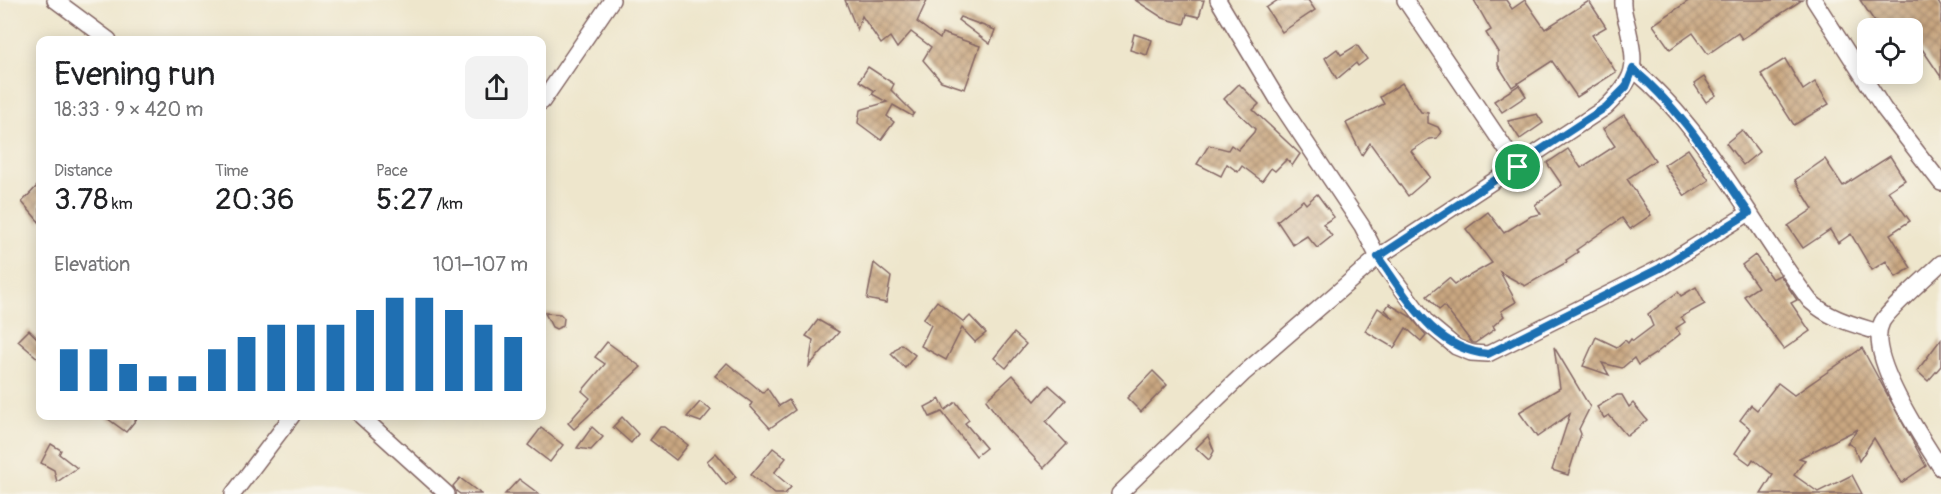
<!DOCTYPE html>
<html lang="en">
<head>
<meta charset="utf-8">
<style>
	body { margin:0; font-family:Pangolin,sans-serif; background:#f2f2f2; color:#202124; height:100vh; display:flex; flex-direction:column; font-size:22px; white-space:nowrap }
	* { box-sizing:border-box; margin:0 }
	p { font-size:20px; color:#757577 }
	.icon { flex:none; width:33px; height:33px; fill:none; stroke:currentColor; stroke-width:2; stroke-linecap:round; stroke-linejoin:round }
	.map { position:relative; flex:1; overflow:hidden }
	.panel { position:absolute; left:36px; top:36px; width:510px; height:384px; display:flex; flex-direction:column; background:#fff; border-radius:12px; box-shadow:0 3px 15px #0003 }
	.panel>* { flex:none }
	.fabs { position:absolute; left:1857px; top:18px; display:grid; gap:12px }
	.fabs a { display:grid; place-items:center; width:66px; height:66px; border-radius:12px; background:#fff; box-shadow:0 3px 15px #0003; font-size:30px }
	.pin { position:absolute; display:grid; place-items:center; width:51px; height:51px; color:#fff; margin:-26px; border:3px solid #fff; border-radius:50%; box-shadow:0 2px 6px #0007 }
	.round { display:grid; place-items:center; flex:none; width:63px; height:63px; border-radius:12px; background:#f2f2f2 }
	.summary { display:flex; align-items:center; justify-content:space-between; height:102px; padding:0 18px }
	h1 { font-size:33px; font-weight:600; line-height:45px }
	.metrics { display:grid; grid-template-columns:repeat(3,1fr); gap:9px; height:102px; padding:6px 18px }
	.metrics div { display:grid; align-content:center }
	.metrics b { font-size:30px; font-weight:600 }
	.metrics small { font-size:16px; font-weight:400 }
	.metrics p { font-size:16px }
	.chart { height:168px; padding:12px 18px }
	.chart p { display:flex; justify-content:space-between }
	.chart svg { width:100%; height:108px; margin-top:6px; stroke:#1f6fb2; stroke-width:6 }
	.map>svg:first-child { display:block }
	.building { fill:url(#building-cross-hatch) }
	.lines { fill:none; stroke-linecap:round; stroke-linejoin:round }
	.minor-casing { stroke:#836563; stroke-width:18 }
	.minor { stroke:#fff; stroke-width:15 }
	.route-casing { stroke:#fff; stroke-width:12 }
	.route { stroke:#1f6fb2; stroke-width:8 }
</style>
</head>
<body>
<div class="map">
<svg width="1941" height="494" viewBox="0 0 1941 494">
	<defs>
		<pattern id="building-cross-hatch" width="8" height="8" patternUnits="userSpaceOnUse" patternTransform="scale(1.5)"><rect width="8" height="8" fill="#c9a781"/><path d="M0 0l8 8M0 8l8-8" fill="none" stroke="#a5876a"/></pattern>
	</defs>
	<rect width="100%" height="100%" fill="#f7f3e8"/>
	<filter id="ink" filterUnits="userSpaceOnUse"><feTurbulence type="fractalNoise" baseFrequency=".0167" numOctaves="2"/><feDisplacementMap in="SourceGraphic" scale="12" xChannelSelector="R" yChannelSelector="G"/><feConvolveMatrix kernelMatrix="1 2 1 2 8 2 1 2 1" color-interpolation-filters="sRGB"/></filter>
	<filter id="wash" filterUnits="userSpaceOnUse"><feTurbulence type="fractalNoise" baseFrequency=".008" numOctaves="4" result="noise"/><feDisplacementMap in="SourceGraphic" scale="24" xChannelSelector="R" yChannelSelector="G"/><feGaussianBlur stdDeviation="1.35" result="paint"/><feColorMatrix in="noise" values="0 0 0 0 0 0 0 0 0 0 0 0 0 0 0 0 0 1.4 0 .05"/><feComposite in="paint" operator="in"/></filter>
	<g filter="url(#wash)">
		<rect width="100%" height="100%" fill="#eee6cc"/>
		<g id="blocks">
			<!-- building -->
			<g class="building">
				<polygon points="845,0 927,0 917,22 940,39 942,33 980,46 965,89 941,81 923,60 931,47 911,32 897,48 890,37 881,44 862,16 857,30"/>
				<polygon points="1135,0 1204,0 1199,17 1187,14 1184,24 1163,18"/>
				<polygon points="1278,0 1308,0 1315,10 1282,32 1266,8"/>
				<polygon points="1474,0 1506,0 1512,9 1525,0 1545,29 1589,1 1606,27 1592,35 1616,72 1577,97 1552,61 1512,87 1498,65 1498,52 1486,33 1491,30"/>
				<polygon points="1690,0 1802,0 1742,39 1738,33 1708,54 1693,33 1670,49 1653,25"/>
				<polygon points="1860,0 1937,0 1941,7 1941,77 1912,34 1912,28 1879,28"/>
				<polygon points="960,17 995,30 990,44 958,20"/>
				<polygon points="1134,34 1152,40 1147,55 1130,50"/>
				<polygon points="1357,45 1367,59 1358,66 1356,63 1337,79 1325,58 1337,49 1341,55"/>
				<polygon points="1785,59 1803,90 1815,82 1829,104 1794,125 1761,74"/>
				<polygon points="868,67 894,84 891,90 914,113 912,116 893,105 887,116 894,122 881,140 858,123 860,110 887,102 872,94 875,91 859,81"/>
				<polygon points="1704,77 1716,95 1706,102 1694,84"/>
				<polygon points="1402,83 1421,112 1428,113 1428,123 1438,127 1441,132 1437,138 1429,139 1411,151 1430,177 1408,196 1370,143 1362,155 1346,123 1384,104 1380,97"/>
				<polygon points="1239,84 1259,104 1253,110 1300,154 1292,166 1287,159 1275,171 1271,168 1262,181 1242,166 1238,172 1227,164 1221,176 1197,164 1209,145 1228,150 1231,145 1238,150 1254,132 1255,129 1224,99"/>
				<polygon points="1519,85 1526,96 1502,112 1494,101"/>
				<polygon points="1537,114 1543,123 1520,139 1508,121"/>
				<polygon points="1624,115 1655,160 1627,179 1651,215 1630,229 1622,218 1576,250 1578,252 1566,260 1567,262 1525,286 1500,272 1516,302 1501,311 1504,316 1493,326 1495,329 1475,343 1472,343 1444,306 1439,310 1427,296 1449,278 1455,284 1492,263 1466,229 1488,212 1504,233 1531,216 1541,214 1535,205 1562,185 1547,163 1568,149 1581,168 1615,146 1603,129"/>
				<polygon points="1742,130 1759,152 1743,165 1726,143"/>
				<polygon points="1688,149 1709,180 1685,196 1664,165"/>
				<polygon points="1890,156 1905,180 1888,191 1910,221 1890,234 1911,268 1896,277 1886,261 1872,270 1851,234 1838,243 1830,230 1803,248 1788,226 1813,209 1795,180 1825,159 1843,186"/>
				<polygon points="40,183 40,223 22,202"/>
				<polygon points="1317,194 1334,217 1323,224 1332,236 1317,248 1307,236 1293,245 1277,221 1303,200 1306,204"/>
				<polygon points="1755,255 1772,279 1780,275 1797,300 1791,303 1810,331 1784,349 1744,296 1758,287 1742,265"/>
				<polygon points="874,263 891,277 886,303 867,299"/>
				<polygon points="1696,287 1705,304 1681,317 1685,322 1676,328 1680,334 1655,354 1638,365 1634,358 1622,368 1602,363 1609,375 1583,366 1596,337 1617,347 1625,340 1628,343 1631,339 1633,341 1653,326 1648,314 1678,292 1681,296"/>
				<polygon points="937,301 964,322 970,316 986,333 975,342 962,328 946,360 921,346 931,325 923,319"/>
				<polygon points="1389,304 1411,317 1426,335 1421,341 1406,328 1394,348 1365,331 1378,308 1394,319 1385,310"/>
				<polygon points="545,313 560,314 564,318 563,326 556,329 552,327"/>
				<polygon points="818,320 839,332 809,366 813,340 806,336"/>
				<polygon points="29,330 40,341 40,360 18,341"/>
				<polygon points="1014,333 1026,344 1006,368 994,358"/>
				<polygon points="1941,339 1941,366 1928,381 1917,371"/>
				<polygon points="607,342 641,367 574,429 568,423 590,398 582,391 605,364 595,357"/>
				<polygon points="901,344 915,355 905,368 891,354"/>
				<polygon points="1554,347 1590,407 1579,429 1581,434 1568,475 1552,470 1570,414 1537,437 1519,412 1560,388"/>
				<polygon points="1862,348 1926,466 1901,483 1874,438 1859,461 1854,447 1847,443 1858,429 1799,458 1805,460 1794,475 1818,492 1852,475 1862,494 1761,494 1773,475 1753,459 1750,464 1735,453 1751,429 1740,420 1751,405 1757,410 1778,383 1794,395"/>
				<polygon points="727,363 763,393 767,388 779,406 789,400 795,410 770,428 750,406 752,403 715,376"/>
				<polygon points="1153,371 1167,385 1141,412 1127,398"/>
				<polygon points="1013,375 1035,401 1049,385 1066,400 1046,422 1067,444 1044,468 1006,428 986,400"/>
				<polygon points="1617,395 1622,395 1629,407 1633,403 1647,420 1627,436 1609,415 1604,418 1597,407"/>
				<polygon points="940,399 945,410 956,402 969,420 965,423 986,448 976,456 942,412 930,417 925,407"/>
				<polygon points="700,402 711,410 701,422 687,417"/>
				<polygon points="104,416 139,416 126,432"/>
				<polygon points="622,417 638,434 631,443 613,427"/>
				<polygon points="592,427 603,437 591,450 577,448"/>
				<polygon points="660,427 665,427 688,445 676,460 650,440"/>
				<polygon points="541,428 563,445 550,462 528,445"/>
				<polygon points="1208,436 1214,451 1209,460 1196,448"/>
				<polygon points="51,444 61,450 59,454 77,468 57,482 54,470 41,463"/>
				<polygon points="773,448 786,458 774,473 791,487 785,494 775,494 751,475"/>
				<polygon points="716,453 736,477 726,485 707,461"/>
				<polygon points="460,478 481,494 460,494 456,491 453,486"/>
				<polygon points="519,479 539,494 505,494"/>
			</g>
		</g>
	</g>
	<g filter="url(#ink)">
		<use href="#blocks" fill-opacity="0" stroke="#836563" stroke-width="1.5"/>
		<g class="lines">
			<!-- minor casing -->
			<g class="minor-casing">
				<g id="minor">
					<polyline points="55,0 109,40"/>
					<polyline points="1218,0 1281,105 1362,226 1378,257 1427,323 1456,347 1471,353 1488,354 1660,268 1749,213"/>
					<polyline points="1405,0 1518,167"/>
					<polyline points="1814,0 1884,109 1941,183"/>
					<path d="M1633,69C1708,131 1752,225 1810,301C1830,319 1852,324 1878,332"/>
					<polyline points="542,102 612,0"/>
					<path d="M1941,263C1929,275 1888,310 1882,322C1865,354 1922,439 1941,468"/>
					<polyline points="361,416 447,494"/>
					<polyline points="233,494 292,416"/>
					<path d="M1119,494L1243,374L1378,257L1606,107C1636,77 1637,68 1628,28C1626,19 1622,9 1623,0"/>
				</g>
			</g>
			<!-- minor -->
			<use href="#minor" class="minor"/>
		</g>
	</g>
	<g class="lines" filter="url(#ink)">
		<!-- route casing -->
		<g class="route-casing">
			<path id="route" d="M1633,69C1680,108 1714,163 1749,213L1660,268L1488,354C1434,350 1407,297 1378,257L1606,107L1626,87Z"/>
		</g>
		<!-- route -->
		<use href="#route" class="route"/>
	</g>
</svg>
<div class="fabs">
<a><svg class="icon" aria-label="locate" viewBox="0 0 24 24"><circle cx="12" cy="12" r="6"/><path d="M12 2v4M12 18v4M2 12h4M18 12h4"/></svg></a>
</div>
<div class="pin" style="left:1518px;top:167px;background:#1e9e55"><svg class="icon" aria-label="arrive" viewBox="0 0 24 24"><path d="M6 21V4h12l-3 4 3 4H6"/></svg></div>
<section class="panel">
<div class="summary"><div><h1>Evening run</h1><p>18:33 · 9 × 420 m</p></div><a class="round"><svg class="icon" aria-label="share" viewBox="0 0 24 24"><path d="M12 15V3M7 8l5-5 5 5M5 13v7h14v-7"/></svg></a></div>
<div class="metrics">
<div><p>Distance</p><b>3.78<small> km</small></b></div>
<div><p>Time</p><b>20:36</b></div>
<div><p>Pace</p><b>5:27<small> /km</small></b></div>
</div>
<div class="chart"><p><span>Elevation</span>101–107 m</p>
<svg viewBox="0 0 160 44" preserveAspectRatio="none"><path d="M5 44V27M15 44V27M25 44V33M35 44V38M45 44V38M55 44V27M65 44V22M75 44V17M85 44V17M95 44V17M105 44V11M115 44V6M125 44V6M135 44V11M145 44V17M155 44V22"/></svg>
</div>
</section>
</div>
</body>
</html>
